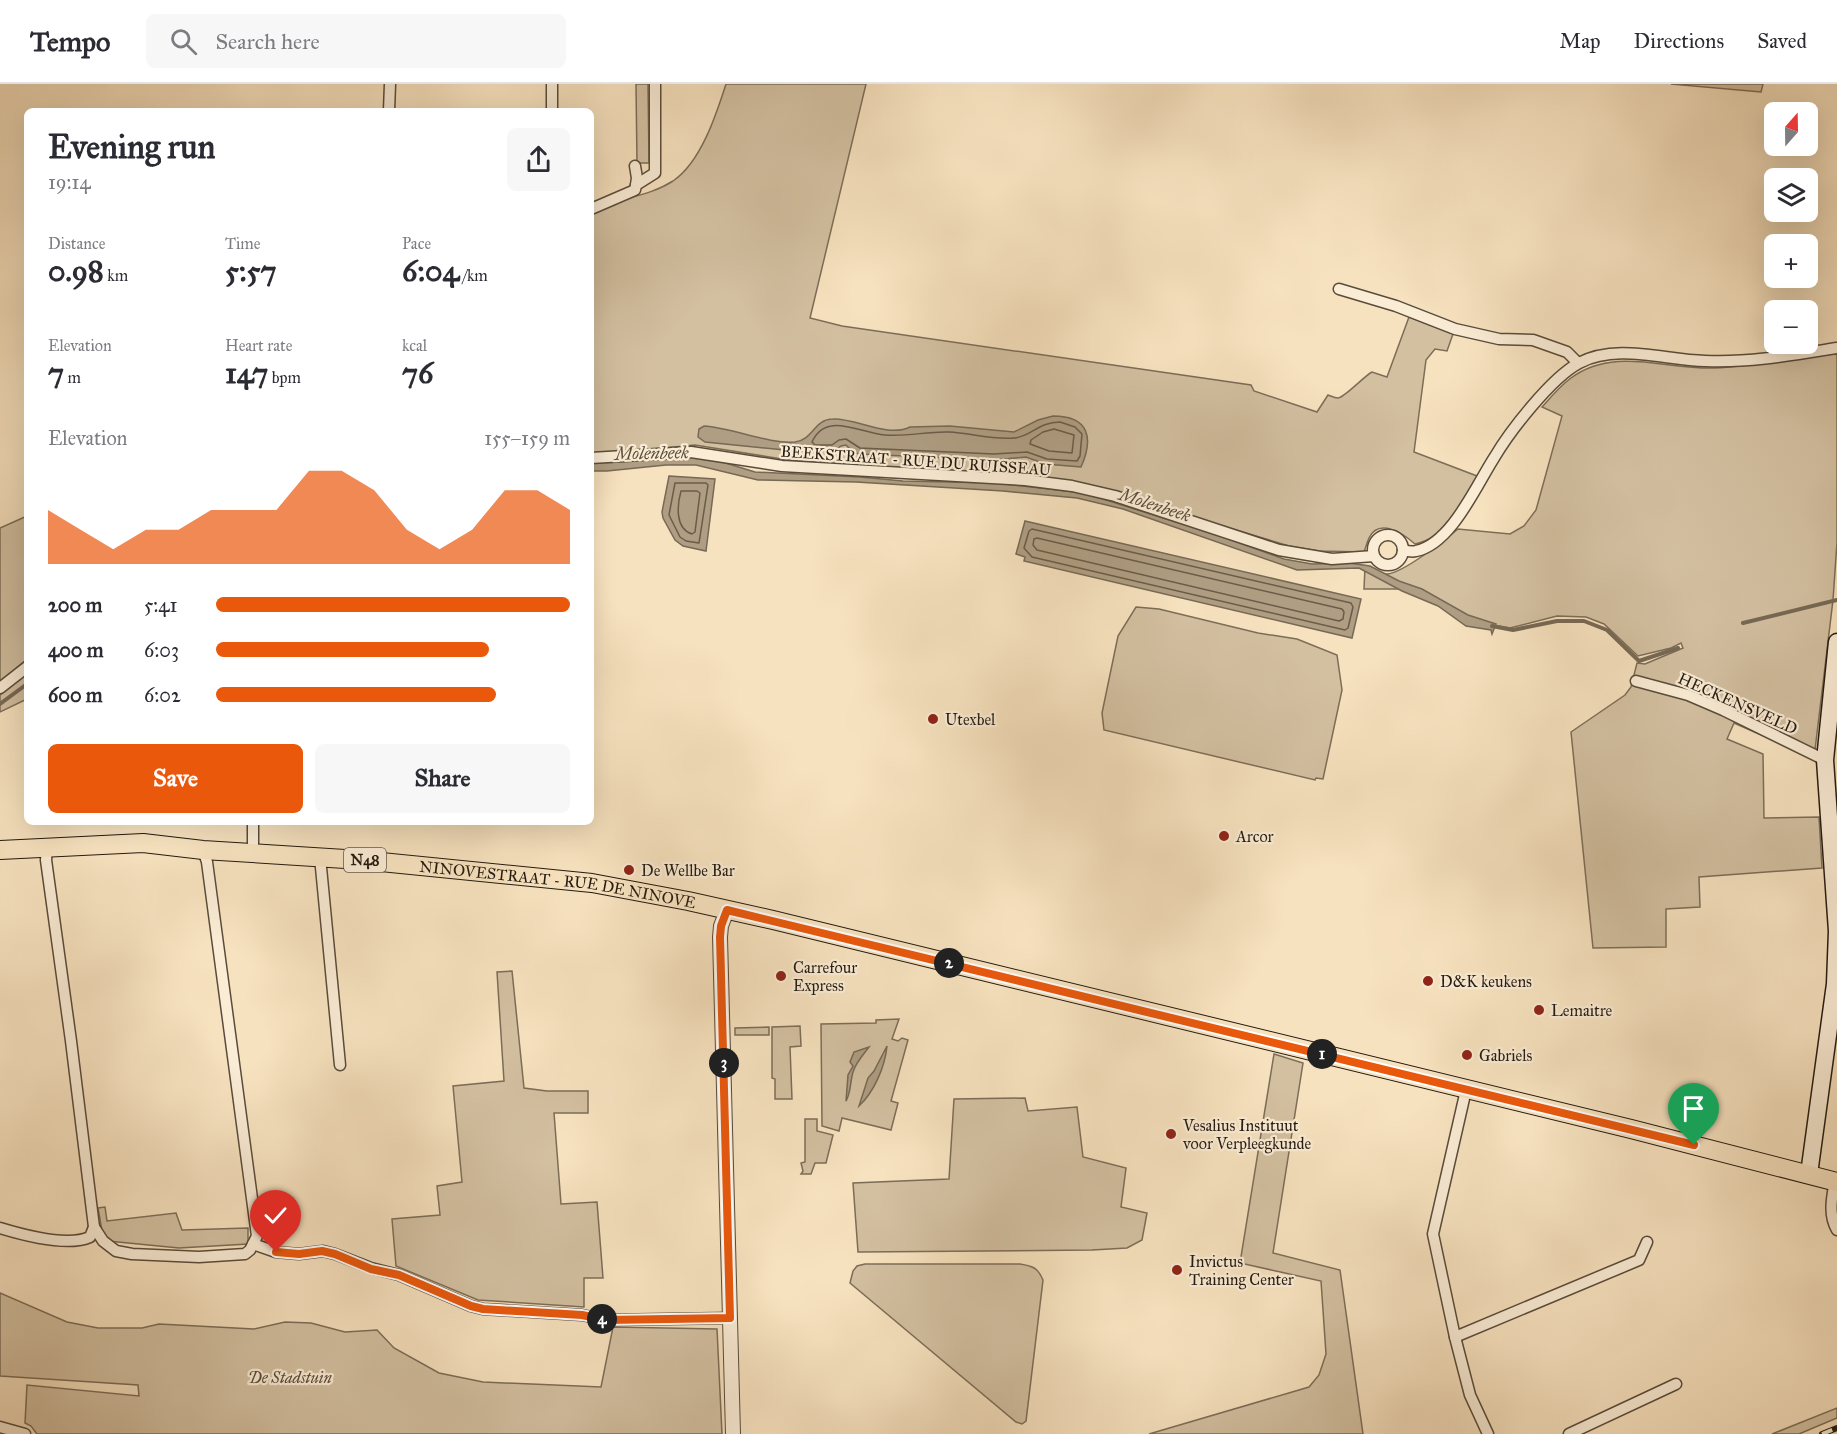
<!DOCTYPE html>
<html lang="en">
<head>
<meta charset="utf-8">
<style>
	body { margin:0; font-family:"IM FELL Great Primer",serif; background:#f7f7f7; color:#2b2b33; height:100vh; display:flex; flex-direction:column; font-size:22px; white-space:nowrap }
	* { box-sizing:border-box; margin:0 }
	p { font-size:20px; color:#7c7c81 }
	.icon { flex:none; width:33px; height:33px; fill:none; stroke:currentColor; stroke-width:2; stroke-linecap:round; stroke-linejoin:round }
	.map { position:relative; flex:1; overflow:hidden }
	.sheet { position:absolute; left:24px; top:24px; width:570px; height:717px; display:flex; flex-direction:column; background:#fff; border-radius:9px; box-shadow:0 6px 24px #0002 }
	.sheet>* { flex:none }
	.needle { width:39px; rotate:20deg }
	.buttons { position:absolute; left:1764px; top:18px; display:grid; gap:12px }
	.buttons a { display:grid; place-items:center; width:54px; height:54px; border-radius:9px; background:#fff; box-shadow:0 6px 24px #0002; font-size:30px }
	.pin { position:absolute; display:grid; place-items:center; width:51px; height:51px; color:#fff; margin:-62px -26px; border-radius:50% 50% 50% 0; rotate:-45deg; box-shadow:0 0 6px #0007 }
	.pin .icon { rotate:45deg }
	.km { position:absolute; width:30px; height:30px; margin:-15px; border-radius:50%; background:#222; color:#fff; font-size:16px; line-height:30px; text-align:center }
	.round { display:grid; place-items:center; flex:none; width:63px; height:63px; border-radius:9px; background:#f7f7f7 }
	.headline { display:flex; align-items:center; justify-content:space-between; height:102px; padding:0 24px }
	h1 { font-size:33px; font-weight:700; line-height:45px }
	.metrics { display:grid; grid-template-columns:repeat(3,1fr); gap:9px; height:102px; padding:6px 24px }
	.metrics div { display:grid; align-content:center }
	.metrics b { font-size:30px; font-weight:700 }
	.metrics small { font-size:16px; font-weight:400 }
	.metrics p { font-size:16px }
	.chart { height:168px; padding:12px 24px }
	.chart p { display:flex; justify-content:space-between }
	.chart svg { width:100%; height:108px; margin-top:6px; fill:#ea580c; opacity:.7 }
	.action { display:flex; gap:12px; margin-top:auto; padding:12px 24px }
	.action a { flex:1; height:69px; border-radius:9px; background:#ea580c; color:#fff; font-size:24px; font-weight:700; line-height:69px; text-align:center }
	.action a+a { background:#f7f7f7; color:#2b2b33 }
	ul { padding:0 24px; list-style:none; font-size:20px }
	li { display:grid; grid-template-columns:96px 72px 1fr; align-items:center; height:45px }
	li i { height:15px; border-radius:8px; background:#ea580c }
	header { display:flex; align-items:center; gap:36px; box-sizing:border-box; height:84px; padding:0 30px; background:#fff; border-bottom:2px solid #e1e1e2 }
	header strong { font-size:28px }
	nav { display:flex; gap:33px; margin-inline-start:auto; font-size:21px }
	.search { width:420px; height:54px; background:#f7f7f7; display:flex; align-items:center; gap:15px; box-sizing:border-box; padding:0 21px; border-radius:9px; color:#7c7c81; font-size:22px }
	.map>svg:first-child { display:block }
	.green { fill:#d3c0a1; stroke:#7c6d58; stroke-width:1.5 }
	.water { fill:#af9e83; stroke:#776955; stroke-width:1.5 }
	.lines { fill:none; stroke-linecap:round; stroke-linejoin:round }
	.shore { stroke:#6a5c49; stroke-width:1.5 }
	.stream { stroke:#776955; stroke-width:4 }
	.minor-casing { stroke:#594c3b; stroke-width:13 }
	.tertiary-casing { stroke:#594c3b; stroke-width:16 }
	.secondary-casing { stroke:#241a0f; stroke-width:19 }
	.primary-casing { stroke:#241a0f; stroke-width:20 }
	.minor { stroke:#faecd5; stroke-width:10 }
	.tertiary { stroke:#faecd5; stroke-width:14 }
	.secondary { stroke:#faecd5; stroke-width:16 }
	.primary { stroke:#f7e2bf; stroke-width:18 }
	.rail-casing { stroke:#241a0f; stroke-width:6 }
	.rail { stroke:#faecd5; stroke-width:4; stroke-dasharray:11; stroke-linecap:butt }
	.route-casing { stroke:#fff; stroke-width:12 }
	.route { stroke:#ea580c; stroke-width:8 }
	.poi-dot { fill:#8f2418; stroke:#faecd5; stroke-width:2 }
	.labels { text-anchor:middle; stroke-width:4.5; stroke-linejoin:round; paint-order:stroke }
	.shield { fill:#faecd5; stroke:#64594a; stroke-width:1.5 }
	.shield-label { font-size:15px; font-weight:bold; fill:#241a0f }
	.street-label { font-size:16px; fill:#241a0f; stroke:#faecd5 }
	.poi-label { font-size:16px; fill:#241a0f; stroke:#faecd5; text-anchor:start }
	.park-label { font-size:16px; font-style:italic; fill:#594c3b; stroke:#faecd5 }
	.water-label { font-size:18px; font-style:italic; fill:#5c4f3d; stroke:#faecd5 }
</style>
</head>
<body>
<header>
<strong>Tempo</strong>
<div class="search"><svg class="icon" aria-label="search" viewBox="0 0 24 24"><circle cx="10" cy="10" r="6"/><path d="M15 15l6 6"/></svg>Search here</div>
<nav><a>Map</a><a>Directions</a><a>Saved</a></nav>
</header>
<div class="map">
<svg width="1837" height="1350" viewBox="0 0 1837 1350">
	<rect width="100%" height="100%" fill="#f7e2bf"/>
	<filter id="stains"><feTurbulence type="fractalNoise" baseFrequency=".00333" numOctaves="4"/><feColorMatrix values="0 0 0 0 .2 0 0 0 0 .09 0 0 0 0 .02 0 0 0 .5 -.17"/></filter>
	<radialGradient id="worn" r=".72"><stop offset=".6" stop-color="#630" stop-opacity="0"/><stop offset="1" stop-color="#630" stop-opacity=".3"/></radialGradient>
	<!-- green -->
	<g class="green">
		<polygon points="636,0 648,0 649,79 637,79"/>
		<path d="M726,0H866L810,234L842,242L1251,301L1254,307L1317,328L1328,311C1331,312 1334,314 1338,314C1344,314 1363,293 1372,288L1387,293L1409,233L1453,250L1447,267L1435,265L1426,276L1414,368L1477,392C1463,418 1447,454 1415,460C1404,450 1379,433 1369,454C1367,458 1366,463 1364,468L1319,467L1289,462L1079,399L788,376L695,361L591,371V131C603,126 616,118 629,114C644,110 659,106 673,97C701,78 716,31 726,0Z"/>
		<polygon points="1671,0 1763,0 1761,8"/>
		<path d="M1834,270L1837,271V458L1833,516L1814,674L1734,639L1727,655L1763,670L1764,734L1819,733L1822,784L1699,793L1700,823L1666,825V863L1593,864L1571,648L1625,611L1631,603L1637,579L1645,580L1683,564L1681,559L1671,564L1638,572L1604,540L1586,533L1557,532L1510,544L1471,537L1410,505H1364L1365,483C1371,485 1381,491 1387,490C1403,489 1445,456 1458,445L1510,450L1524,442L1536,426L1562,332L1542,323C1551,313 1560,302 1571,294C1615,262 1666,286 1715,284C1754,282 1794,274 1834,270Z"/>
		<polygon points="27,432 27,575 0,598 0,444"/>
		<polygon points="1136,523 1159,525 1258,549 1297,555 1337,571 1342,606 1323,695 1316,694 1315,696 1104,646 1102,629 1118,552"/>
		<polygon points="27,588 27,615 0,628 0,611"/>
		<polygon points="512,887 524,1004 547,1007 588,1007 588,1029 554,1029 561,1120 597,1118 603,1194 584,1194 584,1223 478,1216 396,1182 392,1135 440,1131 437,1102 462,1098 453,1002 504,997 497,888"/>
		<polygon points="899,935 892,955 898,957 902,954 908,956 891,1017 898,1019 891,1046 842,1034 839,1047 822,1042 821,940 876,939 876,936"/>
		<polygon points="800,942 801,962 790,963 792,1015 775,1015 775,995 772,994 772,943"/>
		<polygon points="769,943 769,951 735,951 735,944"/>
		<polygon points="1274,970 1303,979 1273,1169 1340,1186 1363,1350 1149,1350 1309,1303 1319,1291 1326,1270 1321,1197 1240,1179"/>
		<polygon points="1025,1014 1028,1027 1077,1023 1083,1073 1126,1084 1121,1123 1147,1129 1142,1156 1127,1164 1092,1166 858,1168 853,1099 949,1095 954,1015"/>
		<polygon points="805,1035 817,1035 817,1047 833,1051 826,1079 815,1079 811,1090 801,1090 803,1087 801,1079 805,1078"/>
		<polygon points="105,1123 107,1137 176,1129 182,1146 248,1144 248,1160 179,1164 108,1157 102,1147 98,1124"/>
		<path d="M865,1180H1020C1033,1182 1038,1184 1043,1196L1026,1337L1022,1340L1016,1338L850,1199L853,1187L857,1182Z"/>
		<polygon points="0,1209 67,1238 98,1244 142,1244 159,1240 254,1245 285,1238 311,1239 345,1248 377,1246 394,1264 439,1289 483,1298 601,1303 613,1243 717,1245 722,1350 37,1350 31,1342 25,1339 27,1301 139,1312 138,1301 0,1292"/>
		<polygon points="1837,1324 1837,1334 1799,1350 1772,1350"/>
	</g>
	<!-- water -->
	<g class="water">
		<path d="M1053,332C1089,332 1094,354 1081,383L1045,380L1026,373L994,376L859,370L853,368L846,361L841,362L835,366L795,367L705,358L698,353L699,345L704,342C733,344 768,360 795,358C813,356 814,335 833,335C856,334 888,354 910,343L950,342L1014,348L1038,336Z"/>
		<polygon points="691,373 719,377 755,388 860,393 903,397 997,399 1084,409 1220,452 1284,475 1312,480 1349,479 1370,482 1399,497 1422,505 1468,531 1496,540 1492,550 1491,546 1466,542 1438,522 1402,507 1359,484 1297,486 1123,425 1077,414 1003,407 856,398 758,396 696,381 666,381 607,387 591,387 591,378"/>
		<polygon points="669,392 715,395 706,467 683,462 675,456 663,434 662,428"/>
		<polygon points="1025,437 1361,515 1352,554 1024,477 1025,473 1016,470"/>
		<path d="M887,962C885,983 874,1008 859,1022L868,994L874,987Z"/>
		<path d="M869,963C863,971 856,978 853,988C850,998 851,1009 846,1017L848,991L853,982L850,978L854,968Z"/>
	</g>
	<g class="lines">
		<!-- shore -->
		<g class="shore">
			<path d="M1060,338L1075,343L1082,350L1080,372L1077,377L1047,375L1027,368L994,370L860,364L846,355L839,356L832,361H815L812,358C826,327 859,349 885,351C907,353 928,347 949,348C970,349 992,356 1014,354C1031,353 1038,338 1060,338Z"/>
			<polygon points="1054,345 1074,351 1072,369 1049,367 1030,360 1031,356 1043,348"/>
			<polygon points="675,399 706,399 708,401 699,459 686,457 680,453 669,431"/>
			<path d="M681,407H697L700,409L695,448L692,450C675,445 677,421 681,407Z"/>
			<polygon points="1032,445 1351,519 1353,523 1348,544 1345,546 1032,473 1024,464 1029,447"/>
			<polygon points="1037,454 1342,525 1344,528 1343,535 1339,537 1037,466 1033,461 1034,455"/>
		</g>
		<!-- stream -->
		<g class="stream">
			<polyline points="1743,539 1837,516"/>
			<polyline points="1492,542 1513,546 1557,537 1584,537 1607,546 1639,577 1678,564"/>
			<polyline points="0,620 27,600"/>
		</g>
		<!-- minor casing -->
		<g class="minor-casing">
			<g id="minor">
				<polyline points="552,0 552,27"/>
				<polyline points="389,27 390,0"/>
				<polyline points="635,82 637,94 636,101"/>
				<polyline points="591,125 635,106 636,101 655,89 655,0"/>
				<polyline points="1339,205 1396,222 1455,245 1499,255 1533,256 1567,268 1578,279"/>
				<polyline points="591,374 691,368 782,382 1025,396 1072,402 1115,412 1279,466 1332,475 1374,472"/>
				<circle cx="1388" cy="466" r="15"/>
				<path d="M1403,466C1407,467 1412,468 1416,467C1451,460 1476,402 1494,374C1510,347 1551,294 1579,279C1617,259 1664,276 1705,277C1749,279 1793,271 1837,264"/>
				<polyline points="1636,597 1688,611 1723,626 1825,676"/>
				<polyline points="0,604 27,583"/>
				<polyline points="253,769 253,738"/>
				<polyline points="320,773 340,981"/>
				<polyline points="1466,1006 1433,1150 1455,1253 1470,1311 1488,1350"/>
				<path d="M1835,1097C1832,1113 1828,1131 1837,1146"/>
				<polyline points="94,1143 103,1157 116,1167 132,1170 199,1173 245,1170 250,1166 257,1152 207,778 203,766"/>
				<path d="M0,1144C23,1151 68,1163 90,1153L94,1143L71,957L46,776L47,763"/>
				<polyline points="253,1160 276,1168 299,1170 323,1167 335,1170 371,1184 399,1191 471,1222 483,1225 582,1231 606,1236 730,1234"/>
				<polyline points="1455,1253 1639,1176 1647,1158"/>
				<polyline points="0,1343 25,1350"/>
				<polyline points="1569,1350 1676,1300"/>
			</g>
		</g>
		<!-- tertiary casing -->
		<g class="tertiary-casing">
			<polyline id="tertiary" points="727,826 721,842 720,853 733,1350"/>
		</g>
		<!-- secondary casing -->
		<g class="secondary-casing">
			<polyline id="secondary" points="1809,1090 1835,900 1837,847 1825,676 1837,558"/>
		</g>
		<!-- primary casing -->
		<g class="primary-casing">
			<g id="primary">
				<path id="s1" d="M0,766L143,759L203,766L361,776L592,799L688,817L773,836L1631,1045L1837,1098"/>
			</g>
		</g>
		<!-- minor -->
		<use href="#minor" class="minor"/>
		<!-- tertiary -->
		<use href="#tertiary" class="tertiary"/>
		<!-- secondary -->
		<use href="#secondary" class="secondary"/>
		<!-- primary -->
		<use href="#primary" class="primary"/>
		<!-- rail casing -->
		<g class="rail-casing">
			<polyline id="rail" points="1822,1350 1837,1344"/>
		</g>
		<!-- rail -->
		<use href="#rail" class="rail"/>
	</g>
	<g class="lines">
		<!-- route casing -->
		<g class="route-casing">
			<polyline id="route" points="276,1168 299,1170 322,1167 335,1170 371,1185 399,1191 471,1222 483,1225 582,1231 606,1236 730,1234 720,853 721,842 727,826 1694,1061"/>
		</g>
		<!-- route -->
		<use href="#route" class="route"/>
	</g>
	<!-- markers -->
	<g class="poi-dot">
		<circle cx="933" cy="635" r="6"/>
		<circle cx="1224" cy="752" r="6"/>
		<circle cx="629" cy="786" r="6"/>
		<circle cx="781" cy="892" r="6"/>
		<circle cx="1428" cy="897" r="6"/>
		<circle cx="1539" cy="926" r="6"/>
		<circle cx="1467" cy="971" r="6"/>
		<circle cx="1171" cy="1050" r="6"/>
		<circle cx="1177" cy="1186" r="6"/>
	</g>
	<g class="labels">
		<!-- shield labels -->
		<rect class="shield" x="344" y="764" width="42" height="24" rx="4.5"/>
		<g class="shield-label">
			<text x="365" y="781">N48</text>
		</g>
		<!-- street labels -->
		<g class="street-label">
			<text transform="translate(916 376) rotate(4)" y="6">BEEKSTRAAT - RUE DU RUISSEAU</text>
			<text transform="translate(1738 619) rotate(24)" y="6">HECKENSVELD</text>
			<text dy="6" stroke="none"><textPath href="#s1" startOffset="560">NINOVESTRAAT - RUE DE NINOVE</textPath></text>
		</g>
		<!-- poi labels -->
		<g class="poi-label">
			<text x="945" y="641">Utexbel</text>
			<text x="1236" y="758">Arcor</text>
			<text x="641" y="792">De Wellbe Bar</text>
			<text x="793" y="889">Carrefour<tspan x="793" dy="18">Express</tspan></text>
			<text x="1440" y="903">D&amp;K keukens</text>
			<text x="1551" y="932">Lemaitre</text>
			<text x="1479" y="977">Gabriels</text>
			<text x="1183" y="1047">Vesalius Instituut<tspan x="1183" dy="18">voor Verpleegkunde</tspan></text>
			<text x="1189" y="1183">Invictus<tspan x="1189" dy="18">Training Center</tspan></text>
		</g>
		<!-- park labels -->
		<g class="park-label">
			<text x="290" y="1299">De Stadstuin</text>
		</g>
		<!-- water labels -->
		<g class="water-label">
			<text transform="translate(652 369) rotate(-1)" y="6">Molenbeek</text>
			<text transform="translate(1155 421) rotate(18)" y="6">Molenbeek</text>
		</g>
	</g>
	<rect width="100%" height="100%" filter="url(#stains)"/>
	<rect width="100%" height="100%" fill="url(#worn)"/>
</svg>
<div class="buttons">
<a><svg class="needle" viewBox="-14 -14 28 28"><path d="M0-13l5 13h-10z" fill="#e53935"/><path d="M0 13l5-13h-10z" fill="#7c7c81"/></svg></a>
<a><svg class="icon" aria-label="layers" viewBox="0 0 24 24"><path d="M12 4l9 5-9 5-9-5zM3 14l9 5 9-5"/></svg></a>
<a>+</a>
<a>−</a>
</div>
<div class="pin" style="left:1694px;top:1061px;background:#1e9e55"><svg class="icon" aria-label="arrive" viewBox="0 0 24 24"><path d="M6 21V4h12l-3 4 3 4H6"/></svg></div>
<div class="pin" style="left:276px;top:1168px;background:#d93025"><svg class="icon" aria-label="check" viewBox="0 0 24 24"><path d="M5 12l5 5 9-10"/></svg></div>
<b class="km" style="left:1322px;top:970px">1</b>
<b class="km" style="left:949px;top:879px">2</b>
<b class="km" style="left:724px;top:979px">3</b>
<b class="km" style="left:602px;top:1235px">4</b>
<section class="sheet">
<div class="headline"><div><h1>Evening run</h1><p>19:14</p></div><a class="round"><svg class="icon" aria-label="share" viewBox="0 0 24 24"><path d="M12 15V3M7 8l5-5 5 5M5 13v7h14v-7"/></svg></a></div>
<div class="metrics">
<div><p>Distance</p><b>0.98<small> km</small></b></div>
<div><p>Time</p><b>5:57</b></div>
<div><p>Pace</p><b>6:04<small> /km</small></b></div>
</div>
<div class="metrics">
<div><p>Elevation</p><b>7<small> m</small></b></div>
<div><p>Heart rate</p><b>147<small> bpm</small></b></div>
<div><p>kcal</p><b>76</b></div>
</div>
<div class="chart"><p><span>Elevation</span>155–159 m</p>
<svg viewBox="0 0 160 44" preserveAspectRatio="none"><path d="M0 44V22L10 30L20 38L30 30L40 30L50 22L60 22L70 22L80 6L90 6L100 14L110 30L120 38L130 30L140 14L150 14L160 22V44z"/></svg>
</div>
<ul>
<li><b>200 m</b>5:41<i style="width:100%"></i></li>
<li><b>400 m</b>6:03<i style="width:77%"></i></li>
<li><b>600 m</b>6:02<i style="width:79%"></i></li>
</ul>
<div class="action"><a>Save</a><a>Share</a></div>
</section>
</div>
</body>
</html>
